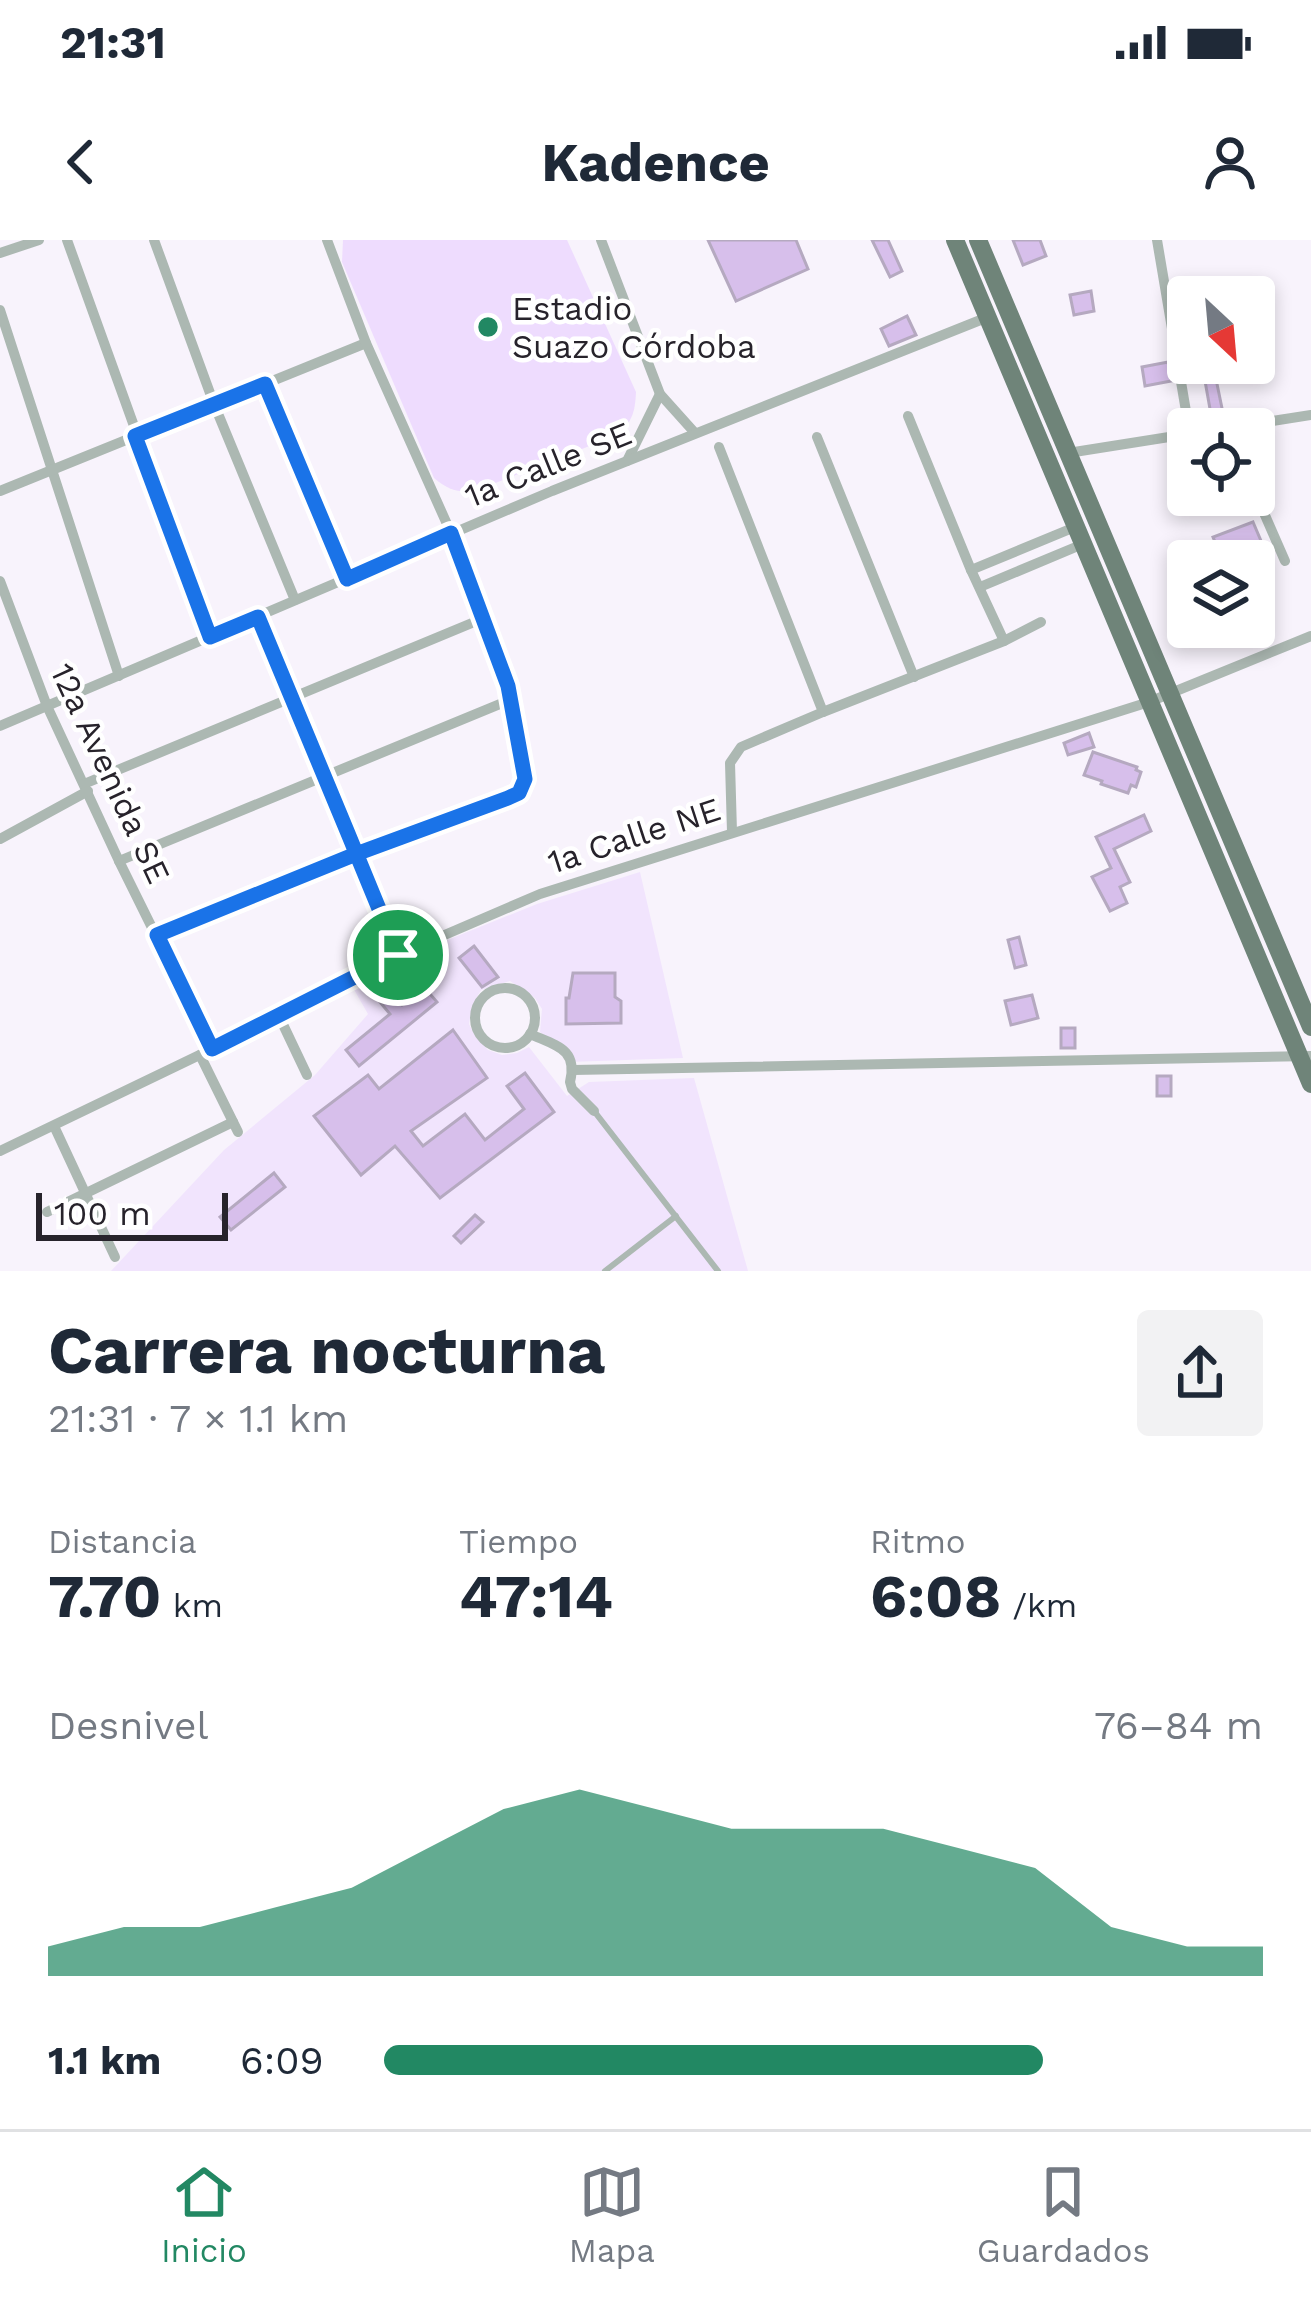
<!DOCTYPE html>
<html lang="es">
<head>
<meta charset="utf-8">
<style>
	body { margin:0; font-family:"Work Sans",sans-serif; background:#f2f2f3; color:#1f2937; height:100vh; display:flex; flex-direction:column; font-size:45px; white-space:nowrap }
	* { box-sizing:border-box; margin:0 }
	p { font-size:39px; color:#747a83 }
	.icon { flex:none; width:66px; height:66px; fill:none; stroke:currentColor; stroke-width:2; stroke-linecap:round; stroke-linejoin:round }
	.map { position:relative; height:1031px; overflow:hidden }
	.side { display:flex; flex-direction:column; background:#fff; flex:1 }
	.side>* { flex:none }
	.needle { width:78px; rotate:154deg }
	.buttons { position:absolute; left:1167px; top:36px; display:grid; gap:24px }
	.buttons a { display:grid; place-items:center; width:108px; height:108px; border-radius:12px; background:#fff; box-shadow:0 6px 18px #0003; font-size:60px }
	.scale { position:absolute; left:36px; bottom:30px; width:192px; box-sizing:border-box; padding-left:12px; border:6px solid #27232b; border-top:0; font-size:33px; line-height:42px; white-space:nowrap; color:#27232b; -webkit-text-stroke:9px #fff; paint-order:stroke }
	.pin { position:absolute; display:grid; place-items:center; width:102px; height:102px; color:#fff; margin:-51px; border:6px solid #fff; border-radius:50%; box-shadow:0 3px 12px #0007 }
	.round { display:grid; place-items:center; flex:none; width:126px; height:126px; border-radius:12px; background:#f2f2f3 }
	.summary { display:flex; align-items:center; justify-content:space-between; height:204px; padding:0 48px }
	h1 { font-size:66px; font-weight:700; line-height:90px }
	.stats { display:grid; grid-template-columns:repeat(3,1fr); gap:18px; height:204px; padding:12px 48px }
	.stats div { display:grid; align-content:center }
	.stats b { font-size:60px; font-weight:700 }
	.stats small { font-size:33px; font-weight:400 }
	.stats p { font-size:33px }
	.chart { height:336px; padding:24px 48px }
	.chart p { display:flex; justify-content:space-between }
	.chart svg { width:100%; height:216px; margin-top:12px; fill:#228863; opacity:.7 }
	ul { padding:0 48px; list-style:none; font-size:39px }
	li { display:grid; grid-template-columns:192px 144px 1fr; align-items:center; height:90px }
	li i { height:30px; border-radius:15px; background:#228863 }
	.status { display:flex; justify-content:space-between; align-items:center; height:84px; padding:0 60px; background:#fff; direction:ltr }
	.status svg { height:33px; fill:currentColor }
	header { display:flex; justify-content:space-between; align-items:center; height:156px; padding:0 48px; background:#fff; font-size:54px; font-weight:700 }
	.menu { display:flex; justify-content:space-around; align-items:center; height:168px; border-top:3px solid #e0e1e3; background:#fff; font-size:33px; color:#747a83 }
	.menu a { display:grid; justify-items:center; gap:6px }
	.menu .selected { color:#228863 }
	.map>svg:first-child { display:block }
	.built { fill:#f1e4fd }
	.green { fill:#eedcfe }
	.building { fill:#d7bfeb; stroke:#b5a9c0; stroke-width:3 }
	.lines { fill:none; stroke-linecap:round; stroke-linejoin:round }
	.lane { stroke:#acb8b2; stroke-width:6 }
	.street { stroke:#acb8b2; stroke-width:10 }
	.primary { stroke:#6f8479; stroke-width:18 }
	.route-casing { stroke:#fff; stroke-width:24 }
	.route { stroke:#1a73e8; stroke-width:15 }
	.poi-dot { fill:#228863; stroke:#fff; stroke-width:4.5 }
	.labels { text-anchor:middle; stroke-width:9; stroke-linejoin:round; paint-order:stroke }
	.poi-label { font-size:33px; fill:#27232b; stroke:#fff; text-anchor:start }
	.street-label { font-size:33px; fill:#27232b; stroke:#fff }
</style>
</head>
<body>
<div class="status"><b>21:31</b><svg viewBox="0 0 49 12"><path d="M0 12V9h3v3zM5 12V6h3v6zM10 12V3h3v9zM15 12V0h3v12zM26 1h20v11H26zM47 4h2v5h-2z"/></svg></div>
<header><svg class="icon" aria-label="back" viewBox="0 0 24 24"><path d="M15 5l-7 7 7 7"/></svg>Kadence<svg class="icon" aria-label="person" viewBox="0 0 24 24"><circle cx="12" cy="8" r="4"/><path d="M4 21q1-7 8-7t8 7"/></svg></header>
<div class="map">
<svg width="1311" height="1031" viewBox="0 0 1311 1031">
	<rect width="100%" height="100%" fill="#f8f3fc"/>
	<!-- built -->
	<polygon class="built" points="640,632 683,818 569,822 540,792 542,769 535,758 510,741 481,750 472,766 469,784 475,796 488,810 502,815 517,813 529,807 567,856 589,842 694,838 748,1031 111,1031 224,910 315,835 368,774 352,746 445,701 537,664"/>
	<!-- green -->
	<path class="green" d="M343,0H567L636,152C635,173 632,183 615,196L475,251C457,253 447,249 434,238L342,22Z"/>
	<!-- building -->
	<g class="building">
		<polygon points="708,0 796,0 808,29 736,61"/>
		<polygon points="872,0 888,0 902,31 890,37"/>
		<polygon points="1013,0 1040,0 1046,16 1023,25"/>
		<polygon points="1091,51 1094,71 1074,75 1070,55"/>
		<polygon points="907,76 916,95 889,106 881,89"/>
		<polygon points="1168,122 1171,141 1145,146 1142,127"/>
		<polygon points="1216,139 1224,178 1212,180 1205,141"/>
		<polygon points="1253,282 1264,308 1231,321 1223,321 1213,297"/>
		<polygon points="1089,493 1094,507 1068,515 1064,503"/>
		<polygon points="1093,512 1137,527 1136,530 1141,532 1136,547 1131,545 1128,553 1101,544 1102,541 1084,535"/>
		<polygon points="1144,575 1151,591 1114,609 1130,642 1120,647 1127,663 1110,671 1092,637 1111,628 1096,597"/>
		<polygon points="1019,697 1026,725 1015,728 1008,700"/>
		<polygon points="474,706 498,737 482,747 459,718"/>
		<polygon points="573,733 615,733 615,757 621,761 621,783 566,784 566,758 569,758"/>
		<polygon points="380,740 402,765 424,747 437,762 359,826 346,810 390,774 369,749"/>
		<polygon points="1032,755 1038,778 1011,785 1005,761"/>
		<rect x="1061" y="788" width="14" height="20"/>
		<polygon points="453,790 487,838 411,891 423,906 465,874 485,900 524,869 507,846 525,833 554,872 440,958 395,906 361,935 314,876 368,835 379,849"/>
		<rect x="1157" y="836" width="14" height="20"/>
		<polygon points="274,933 285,947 231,990 220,977"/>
		<polygon points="475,975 483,982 461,1003 454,996"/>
	</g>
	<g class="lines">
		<!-- lane -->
		<g class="lane">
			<polyline points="594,871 718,1031"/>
			<polyline points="605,1031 676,976"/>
		</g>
		<!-- street -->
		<g class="street">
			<polyline points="67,0 210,397"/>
			<polyline points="154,0 214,164 295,360"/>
			<polyline points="601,0 660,154 695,193"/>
			<polyline points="1157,0 1189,189"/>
			<polyline points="0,13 39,0"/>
			<polyline points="0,70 119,436"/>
			<polyline points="265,144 347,339"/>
			<polyline points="908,176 971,330 1004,401"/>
			<polyline points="1221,189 1311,175"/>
			<polyline points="817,197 914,437"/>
			<polyline points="719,207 823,472"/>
			<polyline points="1068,213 1188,194"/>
			<polyline points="627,221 660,154"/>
			<polyline points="1254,250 1285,321"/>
			<polyline points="0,251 366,103"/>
			<polyline points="971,330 1075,287"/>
			<polyline points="0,341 47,466 119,621 212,809"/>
			<polyline points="980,347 1083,304"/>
			<polyline points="258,377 398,715"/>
			<polyline points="0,486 552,251 988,77"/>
			<polyline points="84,544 484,378"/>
			<polyline points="732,592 730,523 741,507 823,472 1004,401 1041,382"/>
			<polyline points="0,599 88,551"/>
			<polyline points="119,621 512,459"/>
			<polyline points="157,695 356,614 507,558 519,553 525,539 508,446 451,293 366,103 327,0"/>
			<circle cx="505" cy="778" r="30"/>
			<polyline points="279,776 307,835"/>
			<path d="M530,794C557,806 578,809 570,842L572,849L594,871"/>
			<polyline points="200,815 238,892"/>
			<polyline points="573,830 1311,816"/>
			<polyline points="54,886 115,1017"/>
			<polyline points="0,911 212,809 398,715 540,654 1149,462 1311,396"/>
			<polyline points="47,972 233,882"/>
		</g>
		<!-- primary -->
		<g class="primary">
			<polyline points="955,0 1311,844"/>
			<polyline points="978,0 1311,787"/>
		</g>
	</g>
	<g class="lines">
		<!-- route casing -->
		<g class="route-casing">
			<path id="route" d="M398,715C352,602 305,490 258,377L210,397L135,196L265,144L347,339L451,293L508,446L525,539L519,553L508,558L356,614L157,695L212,809L398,715"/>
		</g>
		<!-- route -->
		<use href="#route" class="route"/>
	</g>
	<!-- markers -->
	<circle class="poi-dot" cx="488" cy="87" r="12"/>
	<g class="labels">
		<!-- poi labels -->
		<g class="poi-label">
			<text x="512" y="80">Estadio<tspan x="512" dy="38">Suazo Córdoba</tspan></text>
		</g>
		<!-- street labels -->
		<g class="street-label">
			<text transform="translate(548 224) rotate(-22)" y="12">1a Calle SE</text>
			<text transform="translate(111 533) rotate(65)" y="12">12a Avenida SE</text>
			<text transform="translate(634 595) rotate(-18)" y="12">1a Calle NE</text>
		</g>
	</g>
</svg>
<div class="buttons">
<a><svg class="needle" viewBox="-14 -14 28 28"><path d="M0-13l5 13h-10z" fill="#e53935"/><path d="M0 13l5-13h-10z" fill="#747a83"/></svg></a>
<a><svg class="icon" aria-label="locate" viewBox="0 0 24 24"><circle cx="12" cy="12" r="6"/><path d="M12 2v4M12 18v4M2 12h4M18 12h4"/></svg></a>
<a><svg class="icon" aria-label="layers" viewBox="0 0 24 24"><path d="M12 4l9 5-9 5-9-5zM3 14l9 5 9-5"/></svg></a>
</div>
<div class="scale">100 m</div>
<div class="pin" style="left:398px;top:715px;background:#1e9e55"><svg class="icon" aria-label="arrive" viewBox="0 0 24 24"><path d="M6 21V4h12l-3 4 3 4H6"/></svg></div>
</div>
<section class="side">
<div class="summary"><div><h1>Carrera nocturna</h1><p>21:31 · 7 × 1.1 km</p></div><a class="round"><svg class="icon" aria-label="share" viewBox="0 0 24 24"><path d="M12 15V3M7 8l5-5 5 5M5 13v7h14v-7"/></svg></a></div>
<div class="stats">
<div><p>Distancia</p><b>7.70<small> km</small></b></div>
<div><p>Tiempo</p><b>47:14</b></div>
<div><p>Ritmo</p><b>6:08<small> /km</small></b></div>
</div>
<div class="chart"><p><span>Desnivel</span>76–84 m</p>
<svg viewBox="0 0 160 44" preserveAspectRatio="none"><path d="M0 44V38L10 34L20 34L30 30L40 26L50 18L60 10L70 6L80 10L90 14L100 14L110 14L120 18L130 22L140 34L150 38L160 38V44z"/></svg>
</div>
<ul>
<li><b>1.1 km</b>6:09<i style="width:75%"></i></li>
</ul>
</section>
<nav class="menu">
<a class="selected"><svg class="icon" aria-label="home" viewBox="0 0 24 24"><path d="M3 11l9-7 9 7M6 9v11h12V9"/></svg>Inicio</a>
<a><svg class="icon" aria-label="map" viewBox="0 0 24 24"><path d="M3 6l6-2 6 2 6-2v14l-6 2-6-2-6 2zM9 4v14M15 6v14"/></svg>Mapa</a>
<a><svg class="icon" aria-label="saved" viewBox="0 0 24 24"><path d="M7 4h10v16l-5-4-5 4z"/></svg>Guardados</a>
</nav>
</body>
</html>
